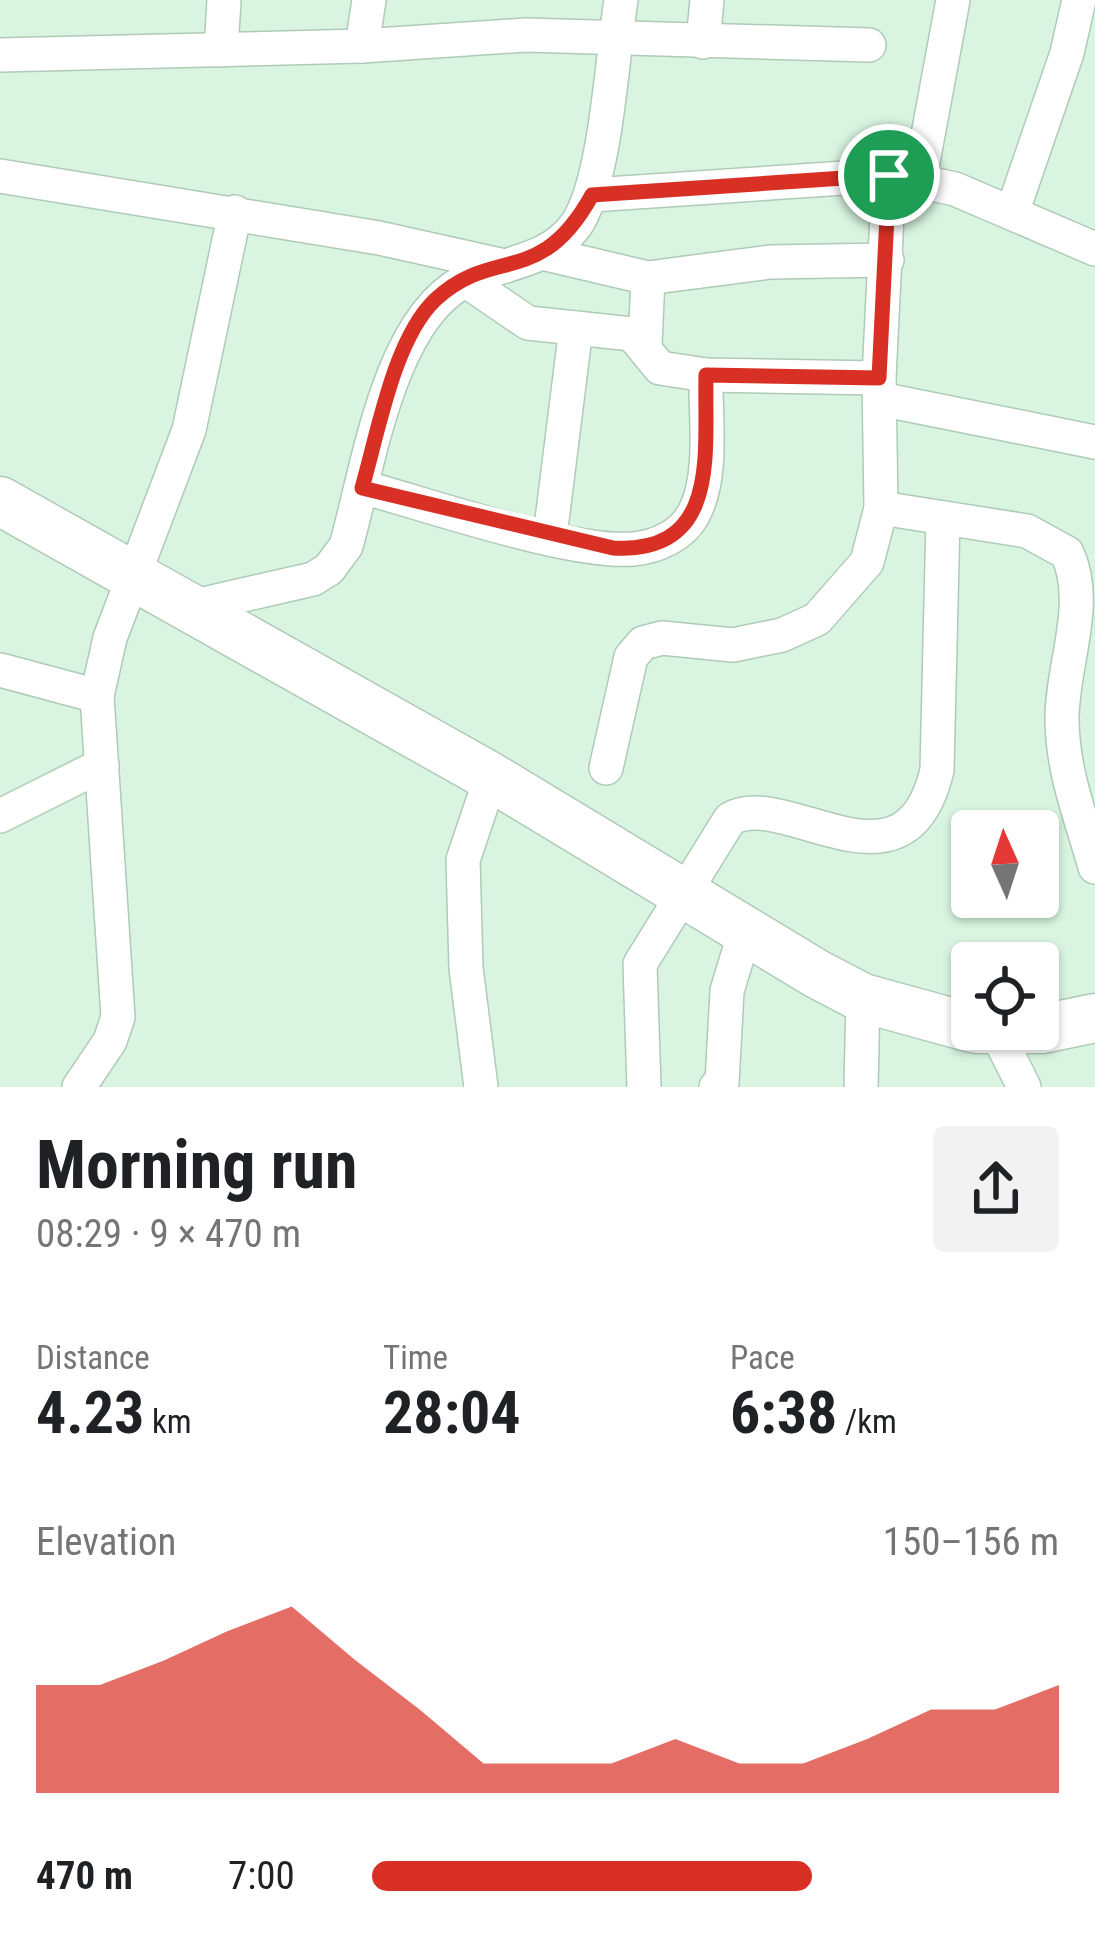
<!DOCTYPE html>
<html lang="en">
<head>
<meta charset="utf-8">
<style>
	body { margin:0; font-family:"Roboto Condensed",sans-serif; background:#f2f2f2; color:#202124; height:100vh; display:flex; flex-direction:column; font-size:45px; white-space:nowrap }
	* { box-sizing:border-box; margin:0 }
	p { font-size:39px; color:#757577 }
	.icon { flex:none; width:66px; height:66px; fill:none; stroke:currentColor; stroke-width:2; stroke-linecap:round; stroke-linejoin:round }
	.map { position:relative; height:1087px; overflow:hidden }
	.side { display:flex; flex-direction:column; background:#fff; flex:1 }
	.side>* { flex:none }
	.needle { width:78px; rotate:357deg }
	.tools { position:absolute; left:951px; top:810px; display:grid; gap:24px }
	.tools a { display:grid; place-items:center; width:108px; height:108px; border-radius:12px; background:#fff; box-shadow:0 3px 9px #0004; font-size:60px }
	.pin { position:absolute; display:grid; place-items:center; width:102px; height:102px; color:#fff; margin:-51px; border:6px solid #fff; border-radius:50%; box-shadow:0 3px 12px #0007 }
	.round { display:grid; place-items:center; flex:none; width:126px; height:126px; border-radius:12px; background:#f2f2f2 }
	.head { display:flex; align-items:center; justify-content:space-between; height:204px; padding:0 36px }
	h1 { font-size:66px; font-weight:700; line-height:90px }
	.figures { display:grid; grid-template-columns:repeat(3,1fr); gap:18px; height:204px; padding:12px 36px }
	.figures div { display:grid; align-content:center }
	.figures b { font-size:60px; font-weight:700 }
	.figures small { font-size:33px; font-weight:400 }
	.figures p { font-size:33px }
	.chart { height:336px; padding:24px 36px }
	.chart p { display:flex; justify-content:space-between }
	.chart svg { width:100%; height:216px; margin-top:12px; fill:#d93025; opacity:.7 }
	ul { padding:0 36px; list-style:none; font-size:39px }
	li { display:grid; grid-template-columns:192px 144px 1fr; align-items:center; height:90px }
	li i { height:30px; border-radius:15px; background:#d93025 }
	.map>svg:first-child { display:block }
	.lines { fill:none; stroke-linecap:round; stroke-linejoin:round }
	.minor-casing { stroke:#afcab7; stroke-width:36 }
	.highway-casing { stroke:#afcab7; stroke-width:51 }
	.minor { stroke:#fff; stroke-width:33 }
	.highway { stroke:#fff; stroke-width:48 }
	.route-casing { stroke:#fff; stroke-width:24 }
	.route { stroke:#d93025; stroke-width:15 }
</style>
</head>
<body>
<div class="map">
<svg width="1095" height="1087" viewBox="0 0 1095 1087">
	<rect width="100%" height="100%" fill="#d9f5e1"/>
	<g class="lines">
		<!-- minor casing -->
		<g class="minor-casing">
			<g id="minor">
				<polyline points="703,42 707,0"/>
				<polyline points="362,46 369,0"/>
				<polyline points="221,50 224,0"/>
				<polyline points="0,55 362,46 526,35 869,45"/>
				<polyline points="0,176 379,238 505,266"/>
				<polyline points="920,178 953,0"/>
				<polyline points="592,195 889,175 955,189 1095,249"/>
				<polyline points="1012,213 1067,53 1079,0"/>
				<polyline points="546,254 648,278 770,262 887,260"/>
				<polyline points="465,280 528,323 632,334 660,368 706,375 879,378"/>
				<polyline points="645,345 648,278"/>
				<polyline points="880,399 1095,442"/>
				<path d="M362,487C429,505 570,554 633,549C657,547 683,535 694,513C714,476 705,416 706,375"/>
				<path d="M881,508L1027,531L1067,553C1091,604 1061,667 1062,721C1063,774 1081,817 1095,867"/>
				<polyline points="550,536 576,328"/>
				<path d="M186,608L313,579L329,569L346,546C368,469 388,322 463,282C502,261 547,264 576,225C606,182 612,57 621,0"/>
				<polyline points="0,670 97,696"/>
				<polyline points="606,768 631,657 643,643 662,638 733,645 782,635 817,619 867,562 881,508 879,378 889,175"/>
				<polyline points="0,816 102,765"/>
				<polyline points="997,1033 1024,1087"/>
				<polyline points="79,1087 110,1041 118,1017 97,696 110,638 189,430 235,212"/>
				<polyline points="481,1087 466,968 463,860 491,777"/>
				<path d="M644,1087L640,964L730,819C786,786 905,906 937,770L943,519"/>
				<polyline points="716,1087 722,1083 727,991 746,928"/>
				<polyline points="861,1087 863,998"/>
			</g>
		</g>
		<!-- highway casing -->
		<g class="highway-casing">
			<g id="highway">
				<polyline points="0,501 491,777 817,974 863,998 972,1028"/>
				<polyline points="977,1029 1042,1029 1095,1018"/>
			</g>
		</g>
		<!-- minor -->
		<use href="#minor" class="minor"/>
		<!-- highway -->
		<use href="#highway" class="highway"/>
	</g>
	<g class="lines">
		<!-- route casing -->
		<g class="route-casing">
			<path id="route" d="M889,175L879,378L706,375C704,451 722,554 613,548L362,488C378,433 394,338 436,299C495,245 540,289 592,195Z"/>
		</g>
		<!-- route -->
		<use href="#route" class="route"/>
	</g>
</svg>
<div class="tools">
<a><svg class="needle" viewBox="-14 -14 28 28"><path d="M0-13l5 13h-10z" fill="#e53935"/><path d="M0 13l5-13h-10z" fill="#757577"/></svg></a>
<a><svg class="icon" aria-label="locate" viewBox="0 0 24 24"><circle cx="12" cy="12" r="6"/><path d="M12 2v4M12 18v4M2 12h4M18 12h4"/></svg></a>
</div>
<div class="pin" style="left:889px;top:175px;background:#1e9e55"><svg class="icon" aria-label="arrive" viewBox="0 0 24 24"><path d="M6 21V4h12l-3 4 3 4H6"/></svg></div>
</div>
<section class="side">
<div class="head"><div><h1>Morning run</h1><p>08:29 · 9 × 470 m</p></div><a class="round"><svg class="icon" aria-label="share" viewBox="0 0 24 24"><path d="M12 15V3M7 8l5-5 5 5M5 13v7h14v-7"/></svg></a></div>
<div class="figures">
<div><p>Distance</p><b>4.23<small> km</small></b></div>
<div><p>Time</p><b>28:04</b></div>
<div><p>Pace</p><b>6:38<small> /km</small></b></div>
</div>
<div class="chart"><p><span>Elevation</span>150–156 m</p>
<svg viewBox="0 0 160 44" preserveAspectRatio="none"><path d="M0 44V22L10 22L20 17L30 11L40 6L50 17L60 27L70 38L80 38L90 38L100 33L110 38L120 38L130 33L140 27L150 27L160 22V44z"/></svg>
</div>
<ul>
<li><b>470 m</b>7:00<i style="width:64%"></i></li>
</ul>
</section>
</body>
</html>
